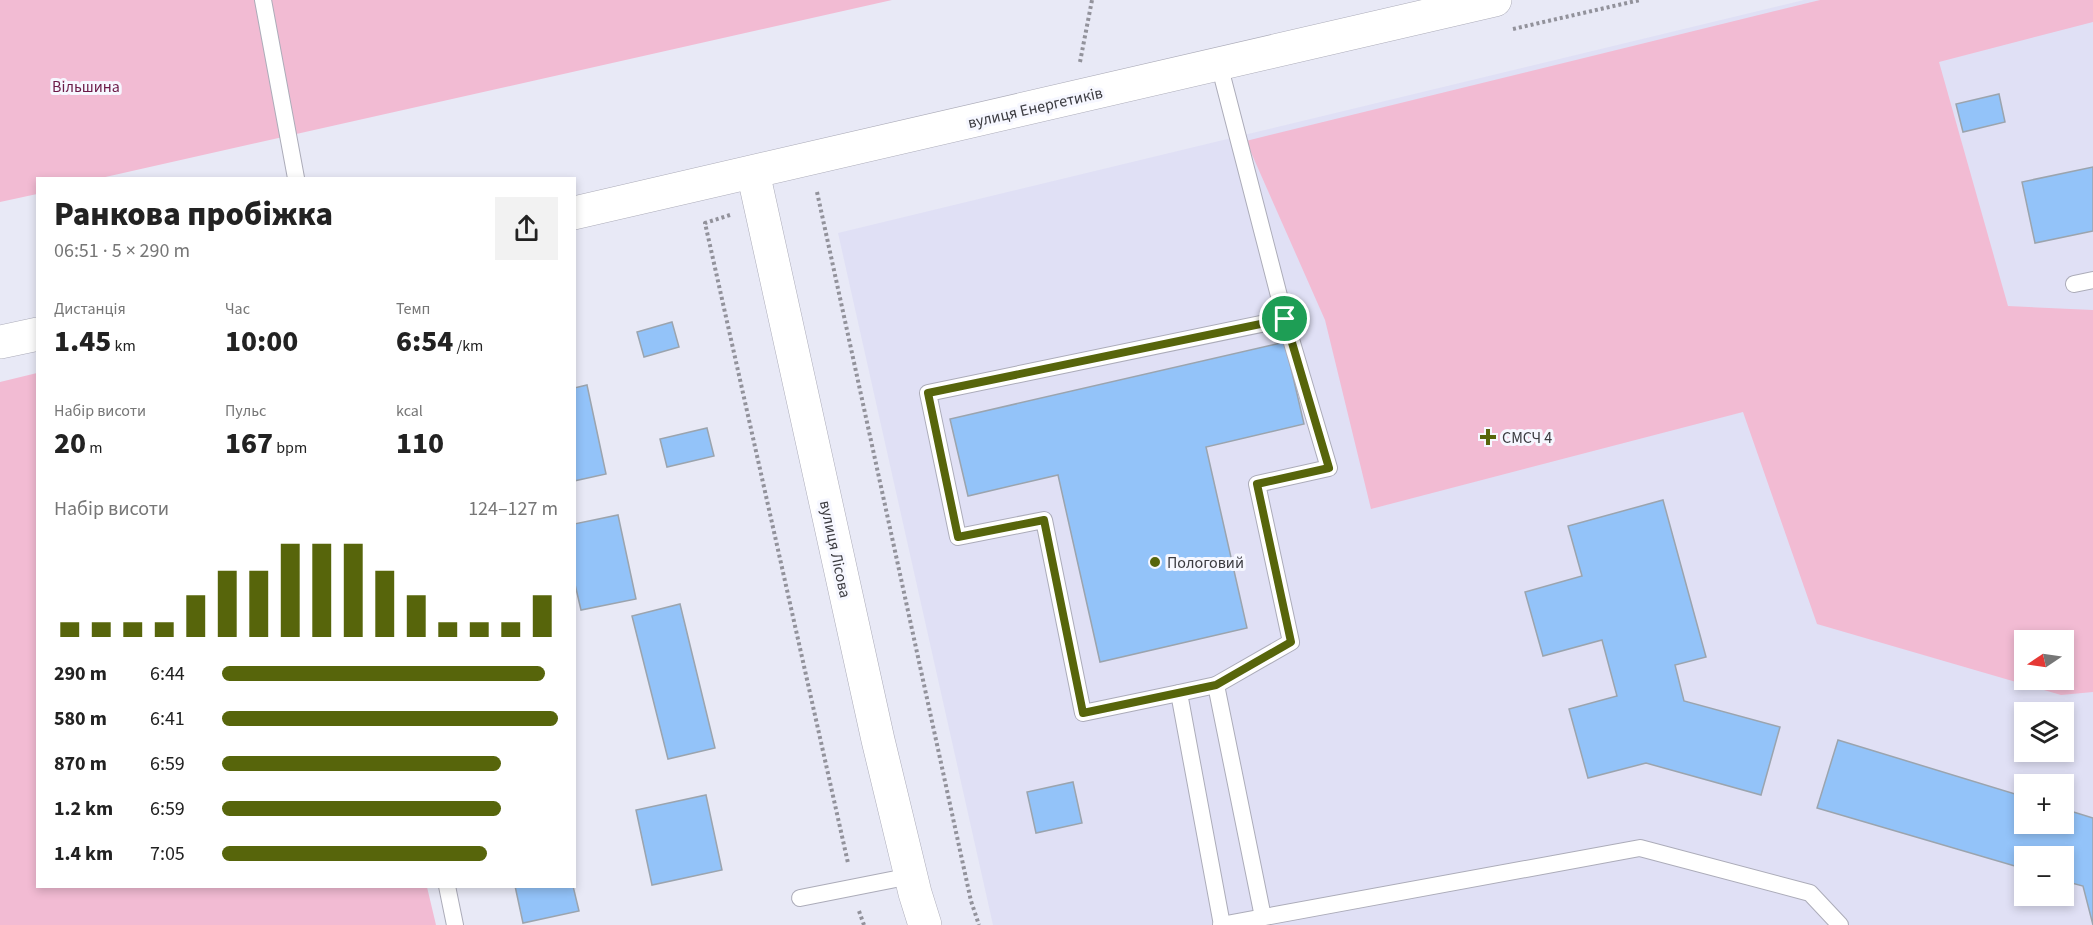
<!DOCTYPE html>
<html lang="uk">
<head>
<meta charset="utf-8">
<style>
	body { margin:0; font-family:"Source Sans 3",sans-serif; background:#f2f2f2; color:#222; height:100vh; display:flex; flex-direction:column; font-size:22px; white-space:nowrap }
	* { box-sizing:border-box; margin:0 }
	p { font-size:20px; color:#767676 }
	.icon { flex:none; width:33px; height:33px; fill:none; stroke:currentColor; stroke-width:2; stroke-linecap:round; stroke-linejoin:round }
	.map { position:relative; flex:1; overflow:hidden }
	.details { position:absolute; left:36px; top:177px; width:540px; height:711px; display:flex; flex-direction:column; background:#fff; border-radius:0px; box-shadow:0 3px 9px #0003 }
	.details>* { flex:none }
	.needle { width:39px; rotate:257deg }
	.buttons { position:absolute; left:2014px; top:630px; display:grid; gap:12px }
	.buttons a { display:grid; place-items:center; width:60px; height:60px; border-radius:0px; background:#fff; box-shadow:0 3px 9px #0003; font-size:30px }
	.pin { position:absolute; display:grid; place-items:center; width:51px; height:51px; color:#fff; margin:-26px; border:3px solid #fff; border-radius:50%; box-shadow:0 2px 6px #0007 }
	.round { display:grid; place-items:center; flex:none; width:63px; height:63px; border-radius:0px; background:#f2f2f2 }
	.summary { display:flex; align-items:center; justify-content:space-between; height:102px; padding:0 18px }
	h1 { font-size:33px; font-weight:800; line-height:45px }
	.stats { display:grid; grid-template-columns:repeat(3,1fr); gap:9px; height:102px; padding:6px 18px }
	.stats div { display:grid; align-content:center }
	.stats b { font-size:30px; font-weight:800 }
	.stats small { font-size:16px; font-weight:400 }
	.stats p { font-size:16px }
	.chart { height:168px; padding:12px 18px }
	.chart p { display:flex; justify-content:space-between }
	.chart svg { width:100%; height:108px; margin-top:6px; stroke:#57650b; stroke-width:6 }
	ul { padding:0 18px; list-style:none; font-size:20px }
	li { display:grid; grid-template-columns:96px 72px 1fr; align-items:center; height:45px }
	li i { height:15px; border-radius:8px; background:#57650b }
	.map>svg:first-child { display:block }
	.built { fill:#e0e0f5; fill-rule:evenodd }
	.green { fill:#f2bbd3; fill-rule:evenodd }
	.building { fill:#93c3f9; stroke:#9ba4ae; stroke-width:1.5 }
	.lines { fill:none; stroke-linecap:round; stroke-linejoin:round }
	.lane-casing { stroke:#acacb9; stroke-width:18 }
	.street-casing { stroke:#acacb9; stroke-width:34 }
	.secondary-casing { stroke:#acacb9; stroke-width:34 }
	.path { stroke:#92929b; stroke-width:4; stroke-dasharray:3 3; stroke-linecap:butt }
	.lane { stroke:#fff; stroke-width:16 }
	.street { stroke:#fff; stroke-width:33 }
	.secondary { stroke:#fff; stroke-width:33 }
	.route-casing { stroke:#fff; stroke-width:12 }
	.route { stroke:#57650b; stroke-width:8 }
	.poi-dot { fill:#57650b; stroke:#f6f7ff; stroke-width:2 }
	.labels { text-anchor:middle; stroke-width:6; stroke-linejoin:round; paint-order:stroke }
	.park-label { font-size:16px; fill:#6b1a47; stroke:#f6f7ff }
	.street-label { font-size:16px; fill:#3b3b40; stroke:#f6f7ff }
	.poi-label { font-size:16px; fill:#3b3b40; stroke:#f6f7ff; text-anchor:start }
</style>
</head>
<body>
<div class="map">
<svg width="2093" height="925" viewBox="0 0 2093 925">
	<rect width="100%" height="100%" fill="#e8e9f6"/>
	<!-- built -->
	<path class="built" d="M1804,0H2093V925H993L838,233ZM2025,640H2064V680H2025ZM2025,712H2064V752H2025ZM2025,784H2064V824H2025ZM2025,856H2064V896H2025Z"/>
	<!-- green -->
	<g class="green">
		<polygon points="0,0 892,0 101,178 38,178 37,194 0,202"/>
		<path d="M1820,0H2093V22L1939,62L2008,306L2093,310V692L2061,695L1817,624L1743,412L1371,509L1325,320L1246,141ZM2025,640H2064V680H2025Z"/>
		<polygon points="37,373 38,886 427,887 436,925 0,925 0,382"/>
	</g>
	<!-- building -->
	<g class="building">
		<polygon points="1999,94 2005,122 1963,132 1956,104"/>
		<polygon points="2093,167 2093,231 2035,243 2022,182"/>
		<polygon points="672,322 679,347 644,357 637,332"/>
		<polygon points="1285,342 1304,424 1206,447 1247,628 1100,662 1058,475 968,496 950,419"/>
		<polygon points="587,385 606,474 574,481 574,388"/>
		<polygon points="707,428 714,456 667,467 660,439"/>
		<polygon points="1663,500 1706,657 1675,665 1684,701 1780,727 1761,795 1646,763 1588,778 1569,709 1617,696 1602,640 1543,656 1525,592 1582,576 1568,526"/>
		<polygon points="618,515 636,599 581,610 574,580 574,524"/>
		<polygon points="680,604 715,748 668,759 632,616"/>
		<polygon points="1838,740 2025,797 2025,824 2064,824 2064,809 2093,818 2093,925 2083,886 2064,881 2064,856 2025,856 2025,869 1817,808"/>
		<polygon points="1073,782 1082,823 1036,833 1027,792"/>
		<polygon points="706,795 722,870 652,885 636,810"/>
		<polygon points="515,886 573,886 579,911 523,923"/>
	</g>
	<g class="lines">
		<!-- lane casing -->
		<g class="lane-casing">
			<g id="lane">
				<polyline points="263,0 296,178"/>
				<polyline points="2074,284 2093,280"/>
				<polyline points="1216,685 1291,642 1257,484 1329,468 1285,319 1219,64"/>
				<polyline points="1179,693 1083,713 1044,520 958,537 928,393 1285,319"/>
				<polyline points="447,886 455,925"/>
				<polyline points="800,898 911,876"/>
				<polyline points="1221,925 1640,848 1810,893 1840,925"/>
				<polyline points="1222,925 1179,693 1216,685 1263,917"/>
			</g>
		</g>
		<!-- street casing -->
		<g class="street-casing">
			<polyline id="street" points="753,172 878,740 915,893 925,925"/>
		</g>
		<!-- secondary casing -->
		<g class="secondary-casing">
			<g id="secondary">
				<polyline points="574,213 1495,0"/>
				<polyline points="0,342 38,334"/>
			</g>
		</g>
		<!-- path -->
		<g class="path">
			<polyline points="1513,29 1640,0"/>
			<polyline points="1080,62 1092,0"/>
			<polyline points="817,192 971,901 979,925"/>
			<polyline points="730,215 705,223 848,863"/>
			<polyline points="859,911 864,925"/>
		</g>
		<!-- lane -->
		<use href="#lane" class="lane"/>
		<!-- street -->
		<use href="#street" class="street"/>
		<!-- secondary -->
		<use href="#secondary" class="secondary"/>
	</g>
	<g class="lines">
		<!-- route casing -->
		<g class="route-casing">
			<polygon id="route" points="1285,319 1329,468 1257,484 1291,642 1216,685 1083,713 1044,520 958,537 928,393"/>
		</g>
		<!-- route -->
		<use href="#route" class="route"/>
	</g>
	<!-- markers -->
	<g class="poi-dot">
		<path d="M1485 428h6v6h6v6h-6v6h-6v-6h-6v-6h6z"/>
		<circle cx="1155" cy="562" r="6"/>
	</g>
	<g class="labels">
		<!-- park labels -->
		<g class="park-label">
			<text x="86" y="92">Вільшина</text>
		</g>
		<!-- street labels -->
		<g class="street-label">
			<text transform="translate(1035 107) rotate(-13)" y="6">вулиця Енергетиків</text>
			<text transform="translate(836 549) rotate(78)" y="6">вулиця Лісова</text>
		</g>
		<!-- poi labels -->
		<g class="poi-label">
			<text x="1502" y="443">СМСЧ 4</text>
			<text x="1167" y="568">Пологовий</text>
		</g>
	</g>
</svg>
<div class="buttons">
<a><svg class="needle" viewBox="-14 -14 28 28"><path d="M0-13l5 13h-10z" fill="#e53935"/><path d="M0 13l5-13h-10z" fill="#767676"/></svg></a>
<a><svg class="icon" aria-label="layers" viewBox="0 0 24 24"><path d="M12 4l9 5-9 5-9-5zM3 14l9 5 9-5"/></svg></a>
<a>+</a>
<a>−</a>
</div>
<div class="pin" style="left:1285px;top:319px;background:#1e9e55"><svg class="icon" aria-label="arrive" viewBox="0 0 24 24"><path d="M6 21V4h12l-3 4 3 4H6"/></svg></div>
<section class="details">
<div class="summary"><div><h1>Ранкова пробіжка</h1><p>06:51 · 5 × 290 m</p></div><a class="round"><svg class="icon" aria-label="share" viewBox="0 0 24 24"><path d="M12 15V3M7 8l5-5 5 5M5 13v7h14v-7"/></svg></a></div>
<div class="stats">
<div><p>Дистанція</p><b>1.45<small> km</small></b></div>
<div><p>Час</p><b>10:00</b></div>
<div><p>Темп</p><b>6:54<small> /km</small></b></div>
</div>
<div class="stats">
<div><p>Набір висоти</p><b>20<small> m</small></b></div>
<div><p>Пульс</p><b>167<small> bpm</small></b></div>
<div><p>kcal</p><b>110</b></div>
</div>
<div class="chart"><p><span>Набір висоти</span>124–127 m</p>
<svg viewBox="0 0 160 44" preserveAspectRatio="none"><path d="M5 44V38M15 44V38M25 44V38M35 44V38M45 44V27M55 44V17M65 44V17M75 44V6M85 44V6M95 44V6M105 44V17M115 44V27M125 44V38M135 44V38M145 44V38M155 44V27"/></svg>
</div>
<ul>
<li><b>290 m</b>6:44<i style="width:96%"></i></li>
<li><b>580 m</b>6:41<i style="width:100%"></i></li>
<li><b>870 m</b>6:59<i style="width:83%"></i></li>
<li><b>1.2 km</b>6:59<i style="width:83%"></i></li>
<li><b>1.4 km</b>7:05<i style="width:79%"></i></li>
</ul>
</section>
</div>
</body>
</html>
